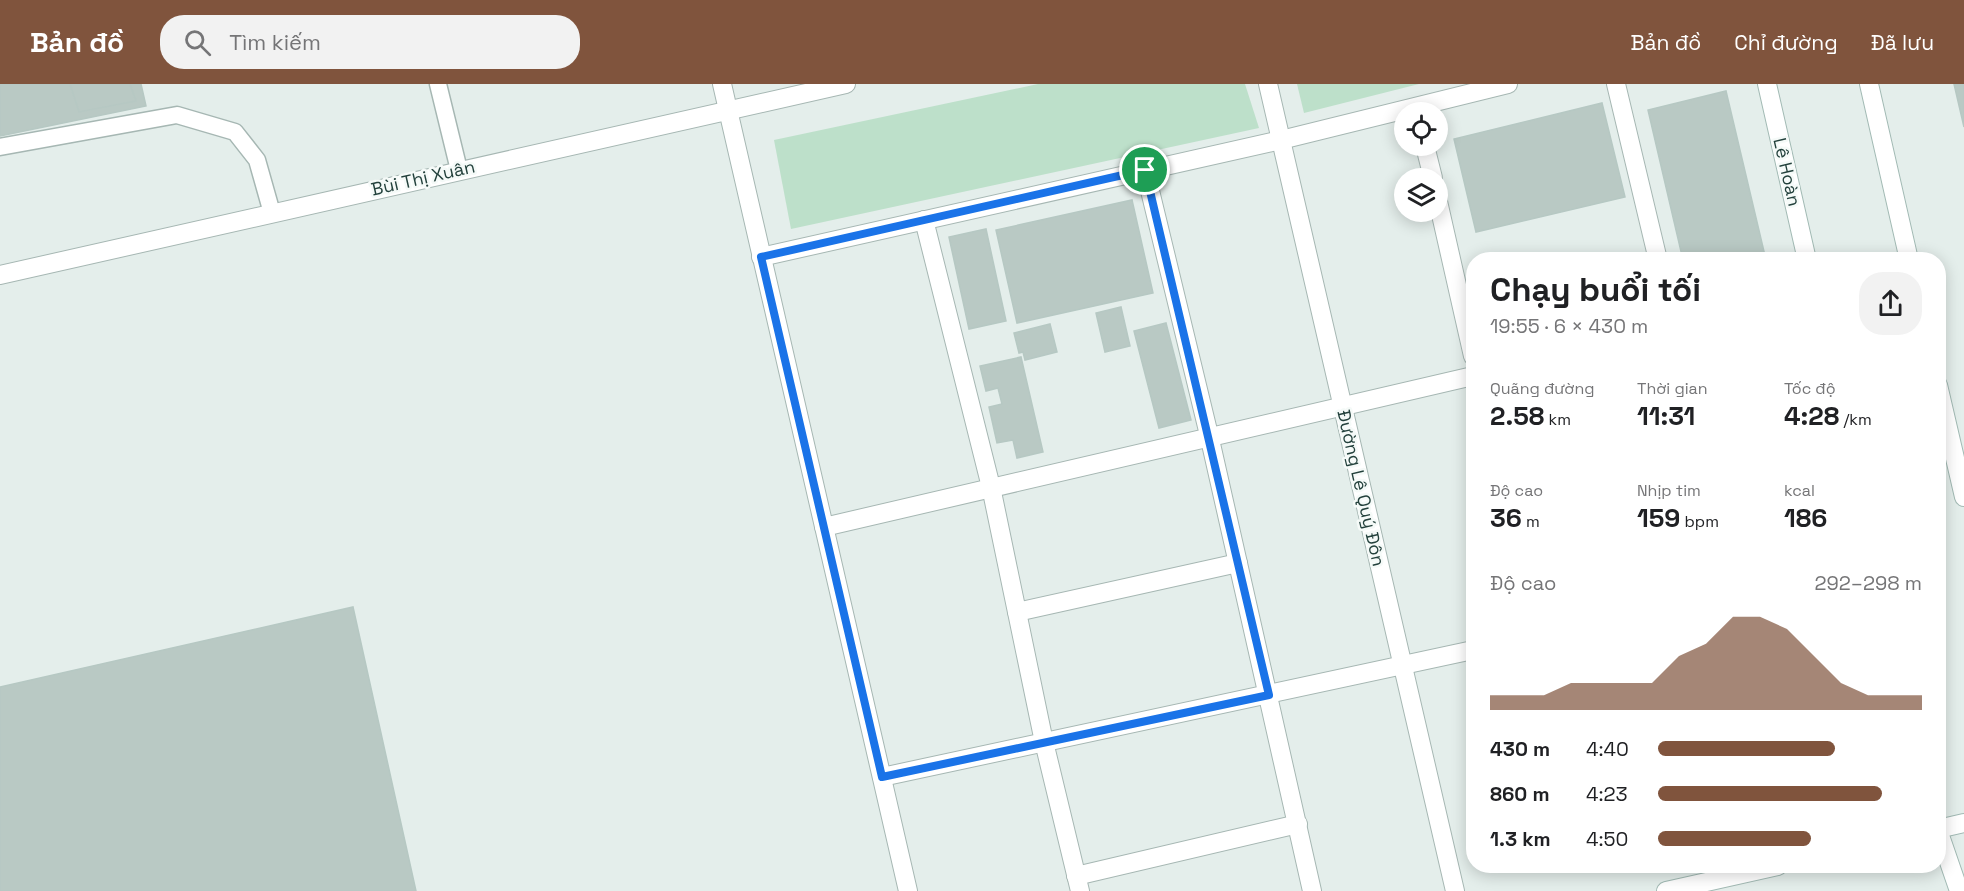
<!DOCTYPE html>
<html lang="vi">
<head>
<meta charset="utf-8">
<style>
	body { margin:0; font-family:"Space Grotesk",sans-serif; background:#f2f2f2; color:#202124; height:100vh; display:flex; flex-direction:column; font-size:22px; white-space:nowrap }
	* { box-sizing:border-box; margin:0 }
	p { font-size:20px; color:#757577 }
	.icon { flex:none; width:33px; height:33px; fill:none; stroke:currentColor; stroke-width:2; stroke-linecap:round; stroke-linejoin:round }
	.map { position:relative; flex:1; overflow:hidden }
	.side { position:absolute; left:1466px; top:168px; width:480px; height:621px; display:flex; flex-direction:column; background:#fff; border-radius:24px; box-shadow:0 3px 15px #0003 }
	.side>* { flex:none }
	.buttons { position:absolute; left:1394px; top:18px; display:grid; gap:12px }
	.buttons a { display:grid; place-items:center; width:54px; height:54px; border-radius:50%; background:#fff; box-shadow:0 3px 15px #0003; font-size:30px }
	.pin { position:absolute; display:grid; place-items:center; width:51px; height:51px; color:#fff; margin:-26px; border:3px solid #fff; border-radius:50%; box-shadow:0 2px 6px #0007 }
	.round { display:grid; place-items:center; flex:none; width:63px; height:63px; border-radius:24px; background:#f2f2f2 }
	.overview { display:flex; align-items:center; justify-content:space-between; height:102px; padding:0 24px }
	h1 { font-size:33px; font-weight:600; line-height:45px }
	.stats { display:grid; grid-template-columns:repeat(3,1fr); gap:9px; height:102px; padding:6px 24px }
	.stats div { display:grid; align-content:center }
	.stats b { font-size:26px; font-weight:600 }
	.stats small { font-size:16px; font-weight:400 }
	.stats p { font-size:16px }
	.chart { height:168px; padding:12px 24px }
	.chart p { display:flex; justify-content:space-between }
	.chart svg { width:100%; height:108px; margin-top:6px; fill:#80543d; opacity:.7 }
	ul { padding:0 24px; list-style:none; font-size:20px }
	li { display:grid; grid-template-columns:96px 72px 1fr; align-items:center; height:45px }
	li i { height:15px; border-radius:8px; background:#80543d }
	header { display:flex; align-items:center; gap:36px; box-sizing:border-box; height:84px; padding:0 30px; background:#80543d; color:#fff }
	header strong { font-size:28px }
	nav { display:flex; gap:33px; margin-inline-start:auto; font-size:21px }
	.search { width:420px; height:54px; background:#f2f2f2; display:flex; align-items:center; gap:15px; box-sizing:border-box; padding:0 21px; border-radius:24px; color:#757577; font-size:22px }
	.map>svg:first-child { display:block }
	.green { fill:#bde0ca }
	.building { fill:#b9c9c4; stroke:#b6c8c3; stroke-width:1.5 }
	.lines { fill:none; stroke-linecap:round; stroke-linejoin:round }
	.lane-casing { stroke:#a6b7b3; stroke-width:19 }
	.street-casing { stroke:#a6b7b3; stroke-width:20 }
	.secondary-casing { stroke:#a2bab4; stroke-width:20 }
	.lane { stroke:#fff; stroke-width:16 }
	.street { stroke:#fff; stroke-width:18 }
	.secondary { stroke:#fff; stroke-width:18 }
	.route-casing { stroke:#fff; stroke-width:12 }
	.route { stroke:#1a73e8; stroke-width:8 }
	.labels { text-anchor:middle; stroke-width:5; stroke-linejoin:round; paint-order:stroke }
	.street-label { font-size:18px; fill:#23413c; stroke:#f5faf8 }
</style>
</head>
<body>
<header>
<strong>Bản đồ</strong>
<div class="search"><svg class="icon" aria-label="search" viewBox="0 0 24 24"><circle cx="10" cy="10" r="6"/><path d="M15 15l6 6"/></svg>Tìm kiếm</div>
<nav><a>Bản đồ</a><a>Chỉ đường</a><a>Đã lưu</a></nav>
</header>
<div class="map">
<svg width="1964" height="807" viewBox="0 0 1964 807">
	<rect width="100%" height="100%" fill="#e4eeeb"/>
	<!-- green -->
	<g class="green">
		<polygon points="1038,0 1245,0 1259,44 791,145 774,56"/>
		<polygon points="1297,0 1419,0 1304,29"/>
	</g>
	<!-- building -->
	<g class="building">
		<polygon points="0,0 141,0 146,22 0,52"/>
		<polygon points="70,0 130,0 136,17 79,28"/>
		<polygon points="1954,0 1964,0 1964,43"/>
		<polygon points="1726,7 1766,176 1683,176 1648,26"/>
		<polygon points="1602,19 1625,113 1476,148 1454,55"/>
		<polygon points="1132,116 1153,209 1017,239 996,146"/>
		<polygon points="986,145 1006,237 969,245 949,153"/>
		<polygon points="1121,223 1130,262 1105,268 1096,229"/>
		<polygon points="1166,239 1191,336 1159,344 1134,247"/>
		<polygon points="1050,240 1057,268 1025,276 1023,268 1019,269 1014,249"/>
		<polygon points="1021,273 1043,368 1017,374 1013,356 997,359 989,323 1002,320 998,304 986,307 980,282"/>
		<polygon points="353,523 416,807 0,807 0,603"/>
	</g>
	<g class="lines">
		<!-- lane casing -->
		<g class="lane-casing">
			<g id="lane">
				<polyline points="438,0 459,86"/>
				<polyline points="0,63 177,31 235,48 257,76 272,129"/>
			</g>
		</g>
		<!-- street casing -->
		<g class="street-casing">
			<g id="street">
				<polyline points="722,0 908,807"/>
				<polyline points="1268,0 1455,807"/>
				<polyline points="1616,0 1658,176"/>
				<polyline points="1425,62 1433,94"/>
				<polyline points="1145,86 1209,351 1312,807"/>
				<polyline points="1437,113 1473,272"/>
				<polyline points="924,136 991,403 1044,658 1080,807"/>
				<polyline points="761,173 1281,56 1508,0"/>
				<polyline points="0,191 846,0"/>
				<polyline points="824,443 1473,292"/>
				<polyline points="1017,528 1238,479"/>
				<polyline points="882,693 1473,566"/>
				<polyline points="1076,792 1298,740"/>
			</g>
		</g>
		<!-- secondary casing -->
		<g class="secondary-casing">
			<g id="secondary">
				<polyline points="1767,0 1807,176"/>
				<polyline points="1869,0 1909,176"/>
				<polyline points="1938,301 1964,413"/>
				<polyline points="1938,745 1964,739"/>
				<polyline points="1938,746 1959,807"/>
				<polyline points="1666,807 1778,782"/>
			</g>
		</g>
		<!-- lane -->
		<use href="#lane" class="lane"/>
		<!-- street -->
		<use href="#street" class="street"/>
		<!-- secondary -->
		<use href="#secondary" class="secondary"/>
	</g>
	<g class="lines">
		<!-- route casing -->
		<g class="route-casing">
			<polygon id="route" points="1145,86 1269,611 882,693 761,173"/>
		</g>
		<!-- route -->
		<use href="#route" class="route"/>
	</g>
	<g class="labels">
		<!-- street labels -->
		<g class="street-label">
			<text transform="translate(1787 88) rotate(77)" y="6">Lê Hoàn</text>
			<text transform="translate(423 94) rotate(-13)" y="6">Bùi Thị Xuân</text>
			<text transform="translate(1361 404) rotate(77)" y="6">Đường Lê Quý Đôn</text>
		</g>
	</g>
</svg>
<div class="buttons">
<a><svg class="icon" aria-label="locate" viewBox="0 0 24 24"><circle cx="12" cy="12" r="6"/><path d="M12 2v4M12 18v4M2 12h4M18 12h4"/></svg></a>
<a><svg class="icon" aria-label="layers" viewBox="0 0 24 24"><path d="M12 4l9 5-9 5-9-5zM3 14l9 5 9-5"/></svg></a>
</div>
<div class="pin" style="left:1145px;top:86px;background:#1e9e55"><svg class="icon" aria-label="arrive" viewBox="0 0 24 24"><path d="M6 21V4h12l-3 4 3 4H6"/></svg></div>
<section class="side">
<div class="overview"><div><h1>Chạy buổi tối</h1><p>19:55 · 6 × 430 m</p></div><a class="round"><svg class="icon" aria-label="share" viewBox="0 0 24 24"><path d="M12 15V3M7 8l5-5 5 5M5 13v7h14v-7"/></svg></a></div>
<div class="stats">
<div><p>Quãng đường</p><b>2.58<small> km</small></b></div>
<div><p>Thời gian</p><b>11:31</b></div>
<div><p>Tốc độ</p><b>4:28<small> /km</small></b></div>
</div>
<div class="stats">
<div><p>Độ cao</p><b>36<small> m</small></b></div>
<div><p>Nhịp tim</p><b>159<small> bpm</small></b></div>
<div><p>kcal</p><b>186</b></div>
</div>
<div class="chart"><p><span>Độ cao</span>292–298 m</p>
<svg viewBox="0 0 160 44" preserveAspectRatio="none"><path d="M0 44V38L10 38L20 38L30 33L40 33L50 33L60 33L70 22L80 17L90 6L100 6L110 11L120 22L130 33L140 38L150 38L160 38V44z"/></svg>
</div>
<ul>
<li><b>430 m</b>4:40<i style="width:67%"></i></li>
<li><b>860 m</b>4:23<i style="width:85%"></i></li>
<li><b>1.3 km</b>4:50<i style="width:58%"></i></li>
</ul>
</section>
</div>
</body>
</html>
